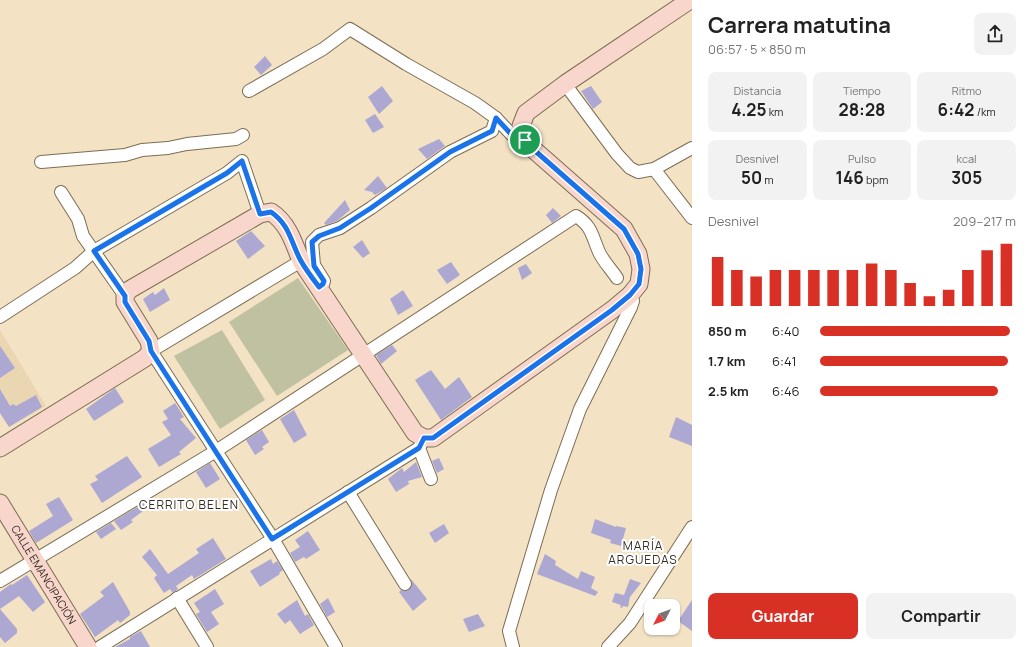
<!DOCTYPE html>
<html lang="es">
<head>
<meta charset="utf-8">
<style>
	body { margin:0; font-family:Manrope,sans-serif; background:#f2f2f2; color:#222; height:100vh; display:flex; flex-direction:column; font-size:15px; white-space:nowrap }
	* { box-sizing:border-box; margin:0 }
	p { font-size:13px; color:#767676 }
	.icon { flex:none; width:22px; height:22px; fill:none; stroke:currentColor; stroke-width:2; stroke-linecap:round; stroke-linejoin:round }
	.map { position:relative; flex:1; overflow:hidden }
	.details { display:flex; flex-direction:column; background:#fff; width:340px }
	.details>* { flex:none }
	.needle { width:26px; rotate:228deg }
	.tools { position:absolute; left:644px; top:599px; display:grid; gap:8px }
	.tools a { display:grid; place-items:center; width:36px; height:36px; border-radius:8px; background:#fff; box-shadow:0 1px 3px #0004; font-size:20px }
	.pin { position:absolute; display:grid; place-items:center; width:34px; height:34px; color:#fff; margin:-17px; border:2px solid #fff; border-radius:50%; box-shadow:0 1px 4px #0007 }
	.round { display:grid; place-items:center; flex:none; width:42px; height:42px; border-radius:8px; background:#f2f2f2 }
	.overview { display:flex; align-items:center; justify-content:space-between; height:68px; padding:0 16px }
	h1 { font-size:22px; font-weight:700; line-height:30px }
	.metrics { display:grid; grid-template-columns:repeat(3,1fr); gap:6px; height:68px; padding:4px 16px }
	.metrics div { display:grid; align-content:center; border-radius:8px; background:#f2f2f2; text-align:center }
	.metrics b { font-size:17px; font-weight:700 }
	.metrics small { font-size:11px; font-weight:400 }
	.metrics p { font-size:11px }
	.chart { height:112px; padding:8px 16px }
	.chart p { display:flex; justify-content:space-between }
	.chart svg { width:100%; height:72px; margin-top:4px; stroke:#d93025; stroke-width:6 }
	.primary-button { display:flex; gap:8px; margin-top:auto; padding:8px 16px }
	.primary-button a { flex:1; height:46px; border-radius:8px; background:#d93025; color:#fff; font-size:16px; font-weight:700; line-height:46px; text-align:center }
	.primary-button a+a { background:#f2f2f2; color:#222 }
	ul { padding:0 16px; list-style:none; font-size:13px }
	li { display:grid; grid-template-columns:64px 48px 1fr; align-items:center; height:30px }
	li i { height:10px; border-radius:5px; background:#d93025 }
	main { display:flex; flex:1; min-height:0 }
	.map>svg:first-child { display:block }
	.built { fill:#ead7b2 }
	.green { fill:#bfc1a1 }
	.building { fill:#ada8d1 }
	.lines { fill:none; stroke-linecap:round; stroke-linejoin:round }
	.street-casing { stroke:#7c6d53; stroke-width:14 }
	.secondary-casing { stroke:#7c6d53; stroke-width:19 }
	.street { stroke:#fff; stroke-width:12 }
	.secondary { stroke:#f8d6cb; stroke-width:17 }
	.route-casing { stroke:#fff; stroke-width:8 }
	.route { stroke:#1a73e8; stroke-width:5 }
	.labels { text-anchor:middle; stroke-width:4; stroke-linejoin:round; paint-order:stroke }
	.street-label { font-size:11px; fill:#342d22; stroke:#fff }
	.neighbourhood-label { font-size:12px; letter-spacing:1px; fill:#342d22; stroke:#fff }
</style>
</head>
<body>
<main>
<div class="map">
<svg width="692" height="647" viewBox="0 0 692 647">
	<rect width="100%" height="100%" fill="#f3e2c4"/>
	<!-- built -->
	<polygon class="built" points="0,330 46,406 9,427 0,413"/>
	<!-- green -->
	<g class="green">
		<polygon points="298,278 348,350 277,396 229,322"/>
		<polygon points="222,330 265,400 220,429 174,356"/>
	</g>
	<!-- building -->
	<g class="building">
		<polygon points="265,56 272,65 261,75 254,67"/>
		<polygon points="382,86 393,101 379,114 368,97"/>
		<polygon points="591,86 602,102 593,109 581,91"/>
		<polygon points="375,114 384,127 373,133 365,120"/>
		<polygon points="439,139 445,146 427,159 418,149"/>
		<polygon points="378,176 387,188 375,195 372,192 364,190"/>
		<polygon points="345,200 350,210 337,221 326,225 324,223"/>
		<polygon points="553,208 561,216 552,223 546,215"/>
		<polygon points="251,231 265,246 248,259 236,241"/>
		<polygon points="362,240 370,253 363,258 353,247"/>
		<polygon points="451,262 460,275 447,284 437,270"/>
		<polygon points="526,264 532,273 522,280 518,268"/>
		<polygon points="164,288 170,300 150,312 143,299 153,292 155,295"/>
		<polygon points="403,290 413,306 398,315 390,299"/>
		<polygon points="392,345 397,351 381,364 376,355"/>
		<polygon points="0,346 15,368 0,378"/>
		<polygon points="431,370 445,389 459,377 472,397 441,420 415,380"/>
		<polygon points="115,388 124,402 94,421 86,409"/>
		<polygon points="0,389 10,406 13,404 16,406 36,395 42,407 9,427 0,413"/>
		<polygon points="175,403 184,417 180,419 196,438 179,452 181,454 159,467 148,449 171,435 162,422 168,419 163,411"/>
		<polygon points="294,410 307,435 294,443 280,419"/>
		<polygon points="676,417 692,425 692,446 669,437"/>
		<polygon points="262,430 269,442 262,447 264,449 255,455 246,440"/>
		<polygon points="127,456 142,477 102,503 90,484 98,480 95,476"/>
		<polygon points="439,458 444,469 437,473 432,461"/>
		<polygon points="416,462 422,477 408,481 409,484 396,492 388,479 402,468 404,472"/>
		<polygon points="210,463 220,479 206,488 196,472"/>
		<polygon points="59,497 73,520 36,543 29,531 53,516 46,504"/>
		<polygon points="144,503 147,508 131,520 133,522 121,530 114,521"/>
		<polygon points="595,519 616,527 616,526 626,528 621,546 610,543 611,540 591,533"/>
		<polygon points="111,523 116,529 101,539 96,532"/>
		<polygon points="444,524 449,533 435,543 429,533"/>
		<polygon points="308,531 320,550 306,559 304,557 295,562 290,553 300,547 295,540"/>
		<polygon points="213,538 226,559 194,579 192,575 176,586 178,589 176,591 172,592 170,589 164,593 154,578 157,575 142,557 150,549 168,574 199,553 196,549"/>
		<polygon points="545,554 556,561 555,565 578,579 581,571 595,577 591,588 598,592 595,596 537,574"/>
		<polygon points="271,559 273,564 277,561 283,570 279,573 280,574 260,587 250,571"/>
		<polygon points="27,575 45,602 33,612 19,596 0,609 17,629 17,633 5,643 0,637 0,592 11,584 12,585"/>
		<polygon points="411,579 427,599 413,611 399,592 401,590 405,591 409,590 412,584"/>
		<polygon points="630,579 641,583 630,597 628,607 623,606 622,608 620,607 621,605 612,602 615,593 624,595"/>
		<polygon points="113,582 130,612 130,615 120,623 118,620 95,637 80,614 104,596 100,592"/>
		<polygon points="215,589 224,604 211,612 219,624 207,632 196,614 200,612 194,603"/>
		<polygon points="328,598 335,612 327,617 320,604"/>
		<polygon points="297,600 305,616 308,614 314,625 300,634 290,620 285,624 277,614"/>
		<polygon points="692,600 692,631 678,621"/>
		<polygon points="478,614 485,626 469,632 463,619"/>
		<polygon points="141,631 150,647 115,647 130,639 130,637"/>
	</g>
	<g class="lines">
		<!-- street casing -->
		<g class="street-casing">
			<g id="street">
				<polyline points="565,84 617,154 630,168 638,172 654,169 692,148"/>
				<polyline points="249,91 323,49 350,29 406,64 475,103 496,118 511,134 519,140 525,140"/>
				<polyline points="41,162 125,155 142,150 168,148 187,144 236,139 243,135"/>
				<polyline points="654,169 692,218"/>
				<polyline points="61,192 78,219 83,236 125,296"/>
				<polyline points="301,261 151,351 273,539 336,647"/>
				<polyline points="319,287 323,284 324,281 314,265 312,242 319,235 340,228 371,208 450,152 492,131 496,118"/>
				<polyline points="0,317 75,268 94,251 227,173 242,161 260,214"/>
				<polyline points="419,448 431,479"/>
				<polyline points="348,492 405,584"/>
				<path d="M0,581L216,451L576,216C592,226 592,236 599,252C603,261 611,269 617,278"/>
				<polyline points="177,598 207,647"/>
				<polyline points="100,647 419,448 424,438"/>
				<polyline points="513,647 509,631 551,490 580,409 631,307 633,301 630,295"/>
				<polyline points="608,647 630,623 692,527"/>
			</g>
		</g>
		<!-- secondary casing -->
		<g class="secondary-casing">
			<g id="secondary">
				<path d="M0,448L145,358L151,351L149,341L125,302V296L129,290L260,214L271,212C288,223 294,243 301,261L415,433L424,438H433L612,310L630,295L639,284L641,269L638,254L624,229L533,149L525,140L521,126L526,113L565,84L690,0"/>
				<path id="s1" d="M0,503L88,647"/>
			</g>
		</g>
		<!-- street -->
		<use href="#street" class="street"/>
		<!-- secondary -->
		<use href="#secondary" class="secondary"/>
	</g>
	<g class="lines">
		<!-- route casing -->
		<g class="route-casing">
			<path id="route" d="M496,118L511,134L519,140H525L533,149L624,229L638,254L641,269L639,284L630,295L612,310L433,438H424L419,448L272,539L151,351L149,341L125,302V296L94,251L227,173L242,161L260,214L271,212C290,225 291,243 301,261C306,270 313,279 319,287L323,284L324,281L314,266L312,242L319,236L340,228L371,208L450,152L492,131Z"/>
		</g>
		<!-- route -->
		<use href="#route" class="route"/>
	</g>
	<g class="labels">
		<!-- street labels -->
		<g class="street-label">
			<text dy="4" stroke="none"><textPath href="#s1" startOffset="84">CALLE EMANCIPACIÓN</textPath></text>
		</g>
		<!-- neighbourhood labels -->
		<g class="neighbourhood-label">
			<text x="189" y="509">CERRITO BELEN</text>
			<text x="643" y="550">MARÍA<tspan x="643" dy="14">ARGUEDAS</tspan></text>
		</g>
	</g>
</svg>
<div class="tools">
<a><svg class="needle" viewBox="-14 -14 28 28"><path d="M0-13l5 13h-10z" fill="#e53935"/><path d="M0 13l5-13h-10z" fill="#767676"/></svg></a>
</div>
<div class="pin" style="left:525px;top:140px;background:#1e9e55"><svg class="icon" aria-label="arrive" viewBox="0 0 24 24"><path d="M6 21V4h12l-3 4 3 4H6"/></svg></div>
</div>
<section class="details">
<div class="overview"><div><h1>Carrera matutina</h1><p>06:57 · 5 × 850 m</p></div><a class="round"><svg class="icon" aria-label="share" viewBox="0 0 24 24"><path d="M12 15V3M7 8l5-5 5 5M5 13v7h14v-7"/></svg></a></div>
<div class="metrics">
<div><p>Distancia</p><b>4.25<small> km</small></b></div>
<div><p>Tiempo</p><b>28:28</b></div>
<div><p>Ritmo</p><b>6:42<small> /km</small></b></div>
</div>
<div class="metrics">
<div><p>Desnivel</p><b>50<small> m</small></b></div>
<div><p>Pulso</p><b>146<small> bpm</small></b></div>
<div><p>kcal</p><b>305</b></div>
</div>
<div class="chart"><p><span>Desnivel</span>209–217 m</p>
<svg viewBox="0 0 160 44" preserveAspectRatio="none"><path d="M5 44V14M15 44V22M25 44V26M35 44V22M45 44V22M55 44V22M65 44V22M75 44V22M85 44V18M95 44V22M105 44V30M115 44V38M125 44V34M135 44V22M145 44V10M155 44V6"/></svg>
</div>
<ul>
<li><b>850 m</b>6:40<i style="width:97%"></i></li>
<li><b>1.7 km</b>6:41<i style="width:96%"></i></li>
<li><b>2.5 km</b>6:46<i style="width:91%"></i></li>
</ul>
<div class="primary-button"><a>Guardar</a><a>Compartir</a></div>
</section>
</main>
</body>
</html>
